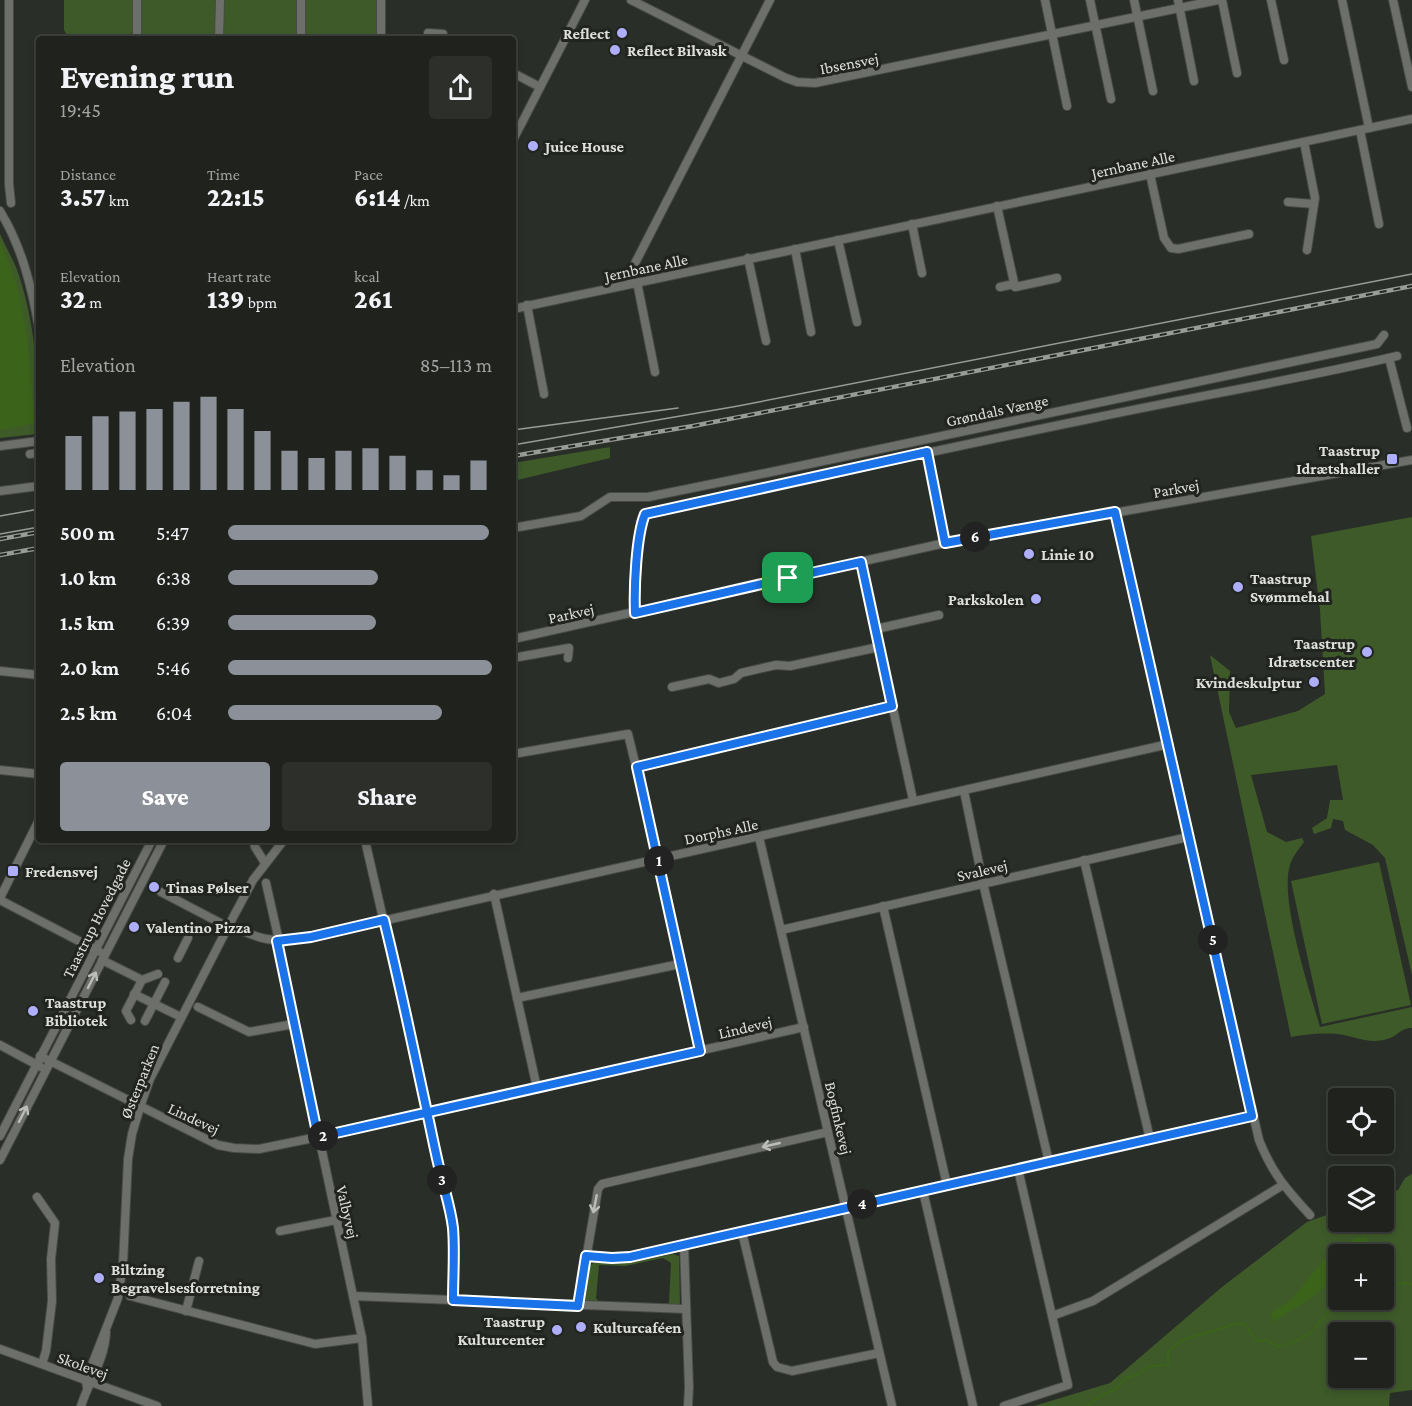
<!DOCTYPE html>
<html lang="en">
<head>
<meta charset="utf-8">
<style>
	body { margin:0; font-family:"Crimson Pro",serif; background:#2d2f2b; color:#f1f3f6; height:100vh; display:flex; flex-direction:column; font-size:22px; white-space:nowrap }
	* { box-sizing:border-box; margin:0 }
	p { font-size:20px; color:#a2a4a4 }
	.icon { flex:none; width:33px; height:33px; fill:none; stroke:currentColor; stroke-width:2; stroke-linecap:round; stroke-linejoin:round }
	.map { position:relative; flex:1; overflow:hidden }
	.drawer { position:absolute; left:36px; top:36px; width:480px; height:807px; display:flex; flex-direction:column; background:#20221e; border-radius:6px; box-shadow:0 3px 9px #0003,0 0 0 2px #3d3f3c }
	.drawer>* { flex:none }
	.fabs { position:absolute; left:1328px; top:1088px; display:grid; gap:12px }
	.fabs a { display:grid; place-items:center; width:66px; height:66px; border-radius:6px; background:#20221e; box-shadow:0 3px 9px #0003,0 0 0 2px #3d3f3c; font-size:30px }
	.pin { position:absolute; display:grid; place-items:center; width:51px; height:51px; color:#fff; margin:-26px; border-radius:12px; box-shadow:0 3px 9px #0006 }
	.km { position:absolute; width:30px; height:30px; margin:-15px; border-radius:50%; background:#222; color:#fff; font-size:16px; line-height:30px; text-align:center }
	.round { display:grid; place-items:center; flex:none; width:63px; height:63px; border-radius:6px; background:#2d2f2b }
	.headline { display:flex; align-items:center; justify-content:space-between; height:102px; padding:0 24px }
	h1 { font-size:33px; font-weight:800; line-height:45px }
	.metrics { display:grid; grid-template-columns:repeat(3,1fr); gap:9px; height:102px; padding:6px 24px }
	.metrics div { display:grid; align-content:center }
	.metrics b { font-size:26px; font-weight:800 }
	.metrics small { font-size:16px; font-weight:400 }
	.metrics p { font-size:16px }
	.chart { height:168px; padding:12px 24px }
	.chart p { display:flex; justify-content:space-between }
	.chart svg { width:100%; height:108px; margin-top:6px; stroke:#8c9099; stroke-width:6 }
	.primary-button { display:flex; gap:12px; margin-top:auto; padding:12px 24px }
	.primary-button a { flex:1; height:69px; border-radius:6px; background:#8c9099; color:#fff; font-size:24px; font-weight:800; line-height:69px; text-align:center }
	.primary-button a+a { background:#2d2f2b; color:#f1f3f6 }
	ul { padding:0 24px; list-style:none; font-size:20px }
	li { display:grid; grid-template-columns:96px 72px 1fr; align-items:center; height:45px }
	li i { height:15px; border-radius:8px; background:#8c9099 }
	.map>svg:first-child { display:block }
	.green { fill:#3e5a29; fill-rule:evenodd }
	.water { fill:#3c631a }
	.lines { fill:none; stroke-linecap:round; stroke-linejoin:round }
	.stream { stroke:#3c631a; stroke-width:2 }
	.minor-casing { stroke:#474a45; stroke-width:10 }
	.minor { stroke:#6d6f6b; stroke-width:8 }
	.tram { stroke:#989b96; stroke-width:1.5 }
	.rail-casing { stroke:#989b96; stroke-width:4.5 }
	.rail { stroke:#21241f; stroke-width:2; stroke-dasharray:7; stroke-linecap:butt }
	.oneway { stroke:#bcbeba }
	.route-casing { stroke:#fff; stroke-width:12 }
	.route { stroke:#1a73e8; stroke-width:8 }
	.poi-dot { fill:#aeaefb; stroke:#21241f; stroke-width:2 }
	.labels { text-anchor:middle; stroke-width:6; stroke-linejoin:round; paint-order:stroke }
	.poi-label { font-size:16px; font-weight:bold; fill:#dee0dc; stroke:#21241f; text-anchor:start }
	.street-label { font-size:16px; fill:#dee0dc; stroke:#21241f }
</style>
</head>
<body>
<div class="map">
<svg width="1412" height="1406" viewBox="0 0 1412 1406">
	<rect width="100%" height="100%" fill="#2a2e28"/>
	<!-- green -->
	<g class="green">
		<polygon points="64,0 379,0 379,39 69,39 64,30"/>
		<path d="M0,234C5,245 11,256 16,267C35,319 39,377 39,432L37,434L0,438Z"/>
		<polygon points="610,447 610,458 513,481 513,463"/>
		<path d="M1412,517V975L1385,858L1373,845L1345,830L1343,821L1333,819L1331,828L1314,834L1312,828L1327,818L1330,800H1343L1337,765L1251,775L1267,832L1286,842L1302,838L1304,842C1299,849 1292,857 1290,865C1279,899 1310,991 1320,1027L1412,1007V1028C1401,1027 1397,1037 1387,1039C1371,1044 1358,1038 1344,1035C1326,1032 1309,1034 1291,1037L1210,655L1230,671L1229,712L1236,728L1298,711L1325,694L1320,610L1311,536Z"/>
		<polygon points="1379,862 1411,1005 1322,1024 1291,881"/>
		<path d="M1412,1174V1390L1390,1393L1389,1406H1034L1110,1383L1222,1287L1307,1222L1338,1211V1221H1383V1195L1398,1190L1405,1178ZM1338,1254H1383V1299H1338ZM1338,1332H1383V1377H1338Z"/>
		<polygon points="673,1254 679,1256 680,1306 663,1305 664,1303 668,1305 669,1302 671,1263 663,1258 625,1266 599,1265 596,1298 599,1302 586,1302 585,1300 590,1266 593,1263 627,1263"/>
	</g>
	<!-- water -->
	<g class="water">
		<path d="M0,241C8,261 16,281 21,303C29,341 31,381 34,420L32,424L0,430Z"/>
		<polygon points="1366,1236 1373,1254 1338,1254 1338,1276 1311,1298 1273,1322 1271,1312 1290,1301 1323,1261 1354,1239"/>
	</g>
	<g class="lines">
		<!-- stream -->
		<g class="stream">
			<polyline points="1383,1287 1406,1283 1412,1284"/>
			<path d="M1087,1406L1097,1398L1116,1389L1126,1378L1139,1374L1150,1366L1168,1365V1352L1182,1340L1236,1324H1245L1256,1341L1266,1340L1279,1347C1290,1343 1303,1340 1311,1332C1322,1321 1329,1309 1341,1299"/>
		</g>
		<!-- minor casing -->
		<g class="minor-casing">
			<g id="minor">
				<polyline points="9,0 9,184 11,203"/>
				<polyline points="631,0 786,78 797,82 815,83 1218,0"/>
				<polyline points="1045,0 1067,106"/>
				<polyline points="1090,0 1111,99"/>
				<polyline points="1134,0 1153,91"/>
				<polyline points="1178,0 1194,81"/>
				<polyline points="1222,0 1237,73"/>
				<polyline points="1271,0 1284,60"/>
				<polyline points="1342,0 1369,128"/>
				<polyline points="1393,0 1412,87"/>
				<polyline points="428,33 443,34 443,39"/>
				<polyline points="137,39 137,0"/>
				<polyline points="219,39 220,0"/>
				<polyline points="301,39 301,0"/>
				<polyline points="381,39 381,0"/>
				<polyline points="513,73 540,87"/>
				<polyline points="1360,130 1379,224"/>
				<polyline points="513,140 585,0"/>
				<polyline points="1304,142 1315,198 1307,250"/>
				<polyline points="1150,174 1164,238 1171,248 1178,249 1249,234"/>
				<polyline points="1288,202 1314,204"/>
				<polyline points="997,206 1015,287 1057,278"/>
				<path d="M0,211C22,247 32,288 39,329"/>
				<polyline points="912,224 922,273"/>
				<polyline points="838,240 857,322"/>
				<polyline points="795,249 811,332"/>
				<polyline points="748,258 766,341"/>
				<polyline points="637,282 655,372"/>
				<polyline points="631,284 630,273 770,0"/>
				<polyline points="1000,287 1014,284"/>
				<polyline points="527,305 544,394"/>
				<polyline points="513,309 1412,119"/>
				<polyline points="1389,358 1407,428"/>
				<polyline points="0,446 39,441"/>
				<polyline points="927,452 945,543"/>
				<polyline points="30,454 39,453"/>
				<polyline points="0,491 39,486"/>
				<path d="M1115,512L1259,1140C1272,1173 1286,1189 1310,1215"/>
				<polyline points="513,528 581,516 610,497 648,497 771,472 1377,344 1384,335"/>
				<polyline points="861,562 913,800"/>
				<path d="M635,613L634,596L641,523L645,514C793,482 941,449 1089,419C1192,397 1295,380 1397,356"/>
				<polyline points="876,629 939,615"/>
				<polyline points="513,639 945,543 1412,460"/>
				<polyline points="513,658 569,648 568,658"/>
				<polyline points="0,671 39,675"/>
				<polyline points="672,687 709,679 719,683 734,679 741,673 776,665 790,666 879,647"/>
				<polyline points="513,754 628,734 658,857 700,1051"/>
				<polyline points="637,767 892,706"/>
				<polyline points="0,770 39,774"/>
				<polyline points="964,791 983,883 1049,1162"/>
				<polyline points="759,837 892,1406"/>
				<polyline points="253,840 255,847 265,863"/>
				<polyline points="365,840 450,1210 453,1237 453,1300"/>
				<polyline points="1084,860 1150,1139"/>
				<polyline points="266,883 279,941"/>
				<polyline points="161,892 228,927"/>
				<polyline points="494,894 537,1088"/>
				<polyline points="0,898 39,820"/>
				<polyline points="0,900 100,952"/>
				<polyline points="883,906 947,1185"/>
				<path d="M229,925C263,941 273,943 311,937L1169,744"/>
				<polyline points="781,930 1188,837"/>
				<polyline points="277,941 362,1338 368,1406"/>
				<polyline points="178,958 188,938"/>
				<polyline points="102,960 142,980 158,974"/>
				<polyline points="134,994 181,1017"/>
				<polyline points="517,998 680,964"/>
				<polyline points="198,1007 249,1032 294,1024"/>
				<polyline points="131,1020 126,1011 142,980"/>
				<polyline points="145,1021 165,982"/>
				<polyline points="0,1045 41,1067"/>
				<polyline points="40,1056 218,1145 234,1148 259,1149 318,1137 804,1027"/>
				<polyline points="0,1136 152,840"/>
				<polyline points="0,1160 164,840"/>
				<polyline points="923,1191 973,1406"/>
				<polyline points="37,1197 55,1223 51,1259 52,1301 46,1351 42,1364"/>
				<polyline points="280,1231 336,1220"/>
				<polyline points="742,1232 773,1362 777,1367 792,1371 879,1353"/>
				<polyline points="684,1245 689,1387 688,1406"/>
				<polyline points="586,1255 612,1258 630,1258 1252,1116"/>
				<polyline points="130,1296 315,1344 362,1338"/>
				<polyline points="353,1296 686,1309"/>
				<polyline points="578,1306 598,1189 602,1184 828,1132"/>
				<polyline points="186,1311 199,1261"/>
				<polyline points="1052,1316 1093,1301 1283,1185"/>
				<polyline points="0,1349 157,1406"/>
				<polyline points="87,1388 86,1380 118,1298 123,1264 128,1159 132,1134 140,1107 150,1079 229,925 253,880 284,840"/>
				<path d="M81,1406C89,1381 105,1359 106,1332"/>
				<polyline points="1004,1406 1068,1385 1018,1169"/>
			</g>
		</g>
		<!-- minor -->
		<use href="#minor" class="minor"/>
		<!-- tram -->
		<g class="tram">
			<polyline points="513,430 678,408"/>
			<polyline points="513,445 738,406 1412,274"/>
			<polyline points="0,516 39,509"/>
			<polyline points="0,534 39,527"/>
		</g>
		<!-- rail casing -->
		<g class="rail-casing">
			<g id="rail">
				<polyline points="513,456 693,426 1412,286"/>
				<polyline points="0,539 39,532"/>
				<polyline points="0,555 39,548"/>
			</g>
		</g>
		<!-- rail -->
		<use href="#rail" class="rail"/>
	</g>
	<!-- one-way arrows -->
	<defs><path id="oneway-shaft" d="M-6 0H5M1.5-3L5.5 0L1.5 3" fill="none" stroke-width="1.6" stroke-linecap="round" stroke-linejoin="round" transform="scale(1.5)"/></defs>
	<g class="oneway">
		<use href="#oneway-shaft" transform="translate(92 980) rotate(-63)"/>
		<use href="#oneway-shaft" transform="translate(23 1114) rotate(-63)"/>
		<use href="#oneway-shaft" transform="translate(771 1145) rotate(167)"/>
		<use href="#oneway-shaft" transform="translate(595 1204) rotate(101)"/>
	</g>
	<g class="lines">
		<!-- route casing -->
		<g class="route-casing">
			<path id="route" d="M788,578L861,562L892,706L637,767L700,1051C572,1080 445,1109 318,1137L277,941L311,937L384,920C400,984 413,1048 427,1112C432,1134 436,1157 442,1179C446,1195 451,1211 453,1228C455,1252 453,1276 453,1300L578,1306L586,1256L612,1258L630,1257L1252,1116L1115,512L945,543L927,452L645,514C636,536 634,589 635,613L788,578"/>
		</g>
		<!-- route -->
		<use href="#route" class="route"/>
	</g>
	<!-- markers -->
	<g class="poi-dot">
		<circle cx="622" cy="33" r="6"/>
		<circle cx="615" cy="50" r="6"/>
		<circle cx="533" cy="146" r="6"/>
		<rect x="1386" y="453" width="12" height="12" rx="3"/>
		<circle cx="1029" cy="554" r="6"/>
		<circle cx="1238" cy="587" r="6"/>
		<circle cx="1036" cy="599" r="6"/>
		<circle cx="1367" cy="652" r="6"/>
		<circle cx="1314" cy="682" r="6"/>
		<rect x="7" y="865" width="12" height="12" rx="3"/>
		<circle cx="154" cy="887" r="6"/>
		<circle cx="134" cy="927" r="6"/>
		<circle cx="33" cy="1011" r="6"/>
		<circle cx="99" cy="1278" r="6"/>
		<circle cx="581" cy="1327" r="6"/>
		<circle cx="557" cy="1330" r="6"/>
	</g>
	<g class="labels">
		<!-- poi labels -->
		<g class="poi-label">
			<text x="610" y="39" text-anchor="end">Reflect</text>
			<text x="627" y="56">Reflect Bilvask</text>
			<text x="545" y="152">Juice House</text>
			<text x="1380" y="456" text-anchor="end">Taastrup<tspan x="1380" dy="18">Idrætshaller</tspan></text>
			<text x="1041" y="560">Linie 10</text>
			<text x="1250" y="584">Taastrup<tspan x="1250" dy="18">Svømmehal</tspan></text>
			<text x="1024" y="605" text-anchor="end">Parkskolen</text>
			<text x="1355" y="649" text-anchor="end">Taastrup<tspan x="1355" dy="18">Idrætscenter</tspan></text>
			<text x="1302" y="688" text-anchor="end">Kvindeskulptur</text>
			<text x="25" y="877">Fredensvej</text>
			<text x="166" y="893">Tinas Pølser</text>
			<text x="146" y="933">Valentino Pizza</text>
			<text x="45" y="1008">Taastrup<tspan x="45" dy="18">Bibliotek</tspan></text>
			<text x="111" y="1275">Biltzing<tspan x="111" dy="18">Begravelsesforretning</tspan></text>
			<text x="545" y="1327" text-anchor="end">Taastrup<tspan x="545" dy="18">Kulturcenter</tspan></text>
			<text x="593" y="1333">Kulturcaféen</text>
		</g>
		<!-- street labels -->
		<g class="street-label">
			<text transform="translate(849 63) rotate(-11)" y="6">Ibsensvej</text>
			<text transform="translate(1133 164) rotate(-12)" y="6">Jernbane Alle</text>
			<text transform="translate(646 267) rotate(-12)" y="6">Jernbane Alle</text>
			<text transform="translate(997 410) rotate(-12)" y="6">Grøndals Vænge</text>
			<text transform="translate(1176 488) rotate(-10)" y="6">Parkvej</text>
			<text transform="translate(571 613) rotate(-12)" y="6">Parkvej</text>
			<text transform="translate(721 831) rotate(-12)" y="6">Dorphs Alle</text>
			<text transform="translate(982 870) rotate(-13)" y="6">Svalevej</text>
			<text transform="translate(96 918) rotate(-63)" y="6">Taastrup Hovedgade</text>
			<text transform="translate(745 1027) rotate(-13)" y="6">Lindevej</text>
			<text transform="translate(139 1081) rotate(-68)" y="6">Østerparken</text>
			<text transform="translate(194 1118) rotate(25)" y="6">Lindevej</text>
			<text transform="translate(839 1118) rotate(77)" y="6">Bogfinkevej</text>
			<text transform="translate(348 1212) rotate(77)" y="6">Valbyvej</text>
			<text transform="translate(83 1365) rotate(20)" y="6">Skolevej</text>
		</g>
	</g>
</svg>
<div class="fabs">
<a><svg class="icon" aria-label="locate" viewBox="0 0 24 24"><circle cx="12" cy="12" r="6"/><path d="M12 2v4M12 18v4M2 12h4M18 12h4"/></svg></a>
<a><svg class="icon" aria-label="layers" viewBox="0 0 24 24"><path d="M12 4l9 5-9 5-9-5zM3 14l9 5 9-5"/></svg></a>
<a>+</a>
<a>−</a>
</div>
<div class="pin" style="left:788px;top:578px;background:#1e9e55"><svg class="icon" aria-label="arrive" viewBox="0 0 24 24"><path d="M6 21V4h12l-3 4 3 4H6"/></svg></div>
<b class="km" style="left:659px;top:861px">1</b>
<b class="km" style="left:323px;top:1136px">2</b>
<b class="km" style="left:442px;top:1180px">3</b>
<b class="km" style="left:862px;top:1204px">4</b>
<b class="km" style="left:1213px;top:940px">5</b>
<b class="km" style="left:975px;top:537px">6</b>
<section class="drawer">
<div class="headline"><div><h1>Evening run</h1><p>19:45</p></div><a class="round"><svg class="icon" aria-label="share" viewBox="0 0 24 24"><path d="M12 15V3M7 8l5-5 5 5M5 13v7h14v-7"/></svg></a></div>
<div class="metrics">
<div><p>Distance</p><b>3.57<small> km</small></b></div>
<div><p>Time</p><b>22:15</b></div>
<div><p>Pace</p><b>6:14<small> /km</small></b></div>
</div>
<div class="metrics">
<div><p>Elevation</p><b>32<small> m</small></b></div>
<div><p>Heart rate</p><b>139<small> bpm</small></b></div>
<div><p>kcal</p><b>261</b></div>
</div>
<div class="chart"><p><span>Elevation</span>85–113 m</p>
<svg viewBox="0 0 160 44" preserveAspectRatio="none"><path d="M5 44V22M15 44V14M25 44V12M35 44V11M45 44V8M55 44V6M65 44V11M75 44V20M85 44V28M95 44V31M105 44V28M115 44V27M125 44V30M135 44V36M145 44V38M155 44V32"/></svg>
</div>
<ul>
<li><b>500 m</b>5:47<i style="width:99%"></i></li>
<li><b>1.0 km</b>6:38<i style="width:57%"></i></li>
<li><b>1.5 km</b>6:39<i style="width:56%"></i></li>
<li><b>2.0 km</b>5:46<i style="width:100%"></i></li>
<li><b>2.5 km</b>6:04<i style="width:81%"></i></li>
</ul>
<div class="primary-button"><a>Save</a><a>Share</a></div>
</section>
</div>
</body>
</html>
